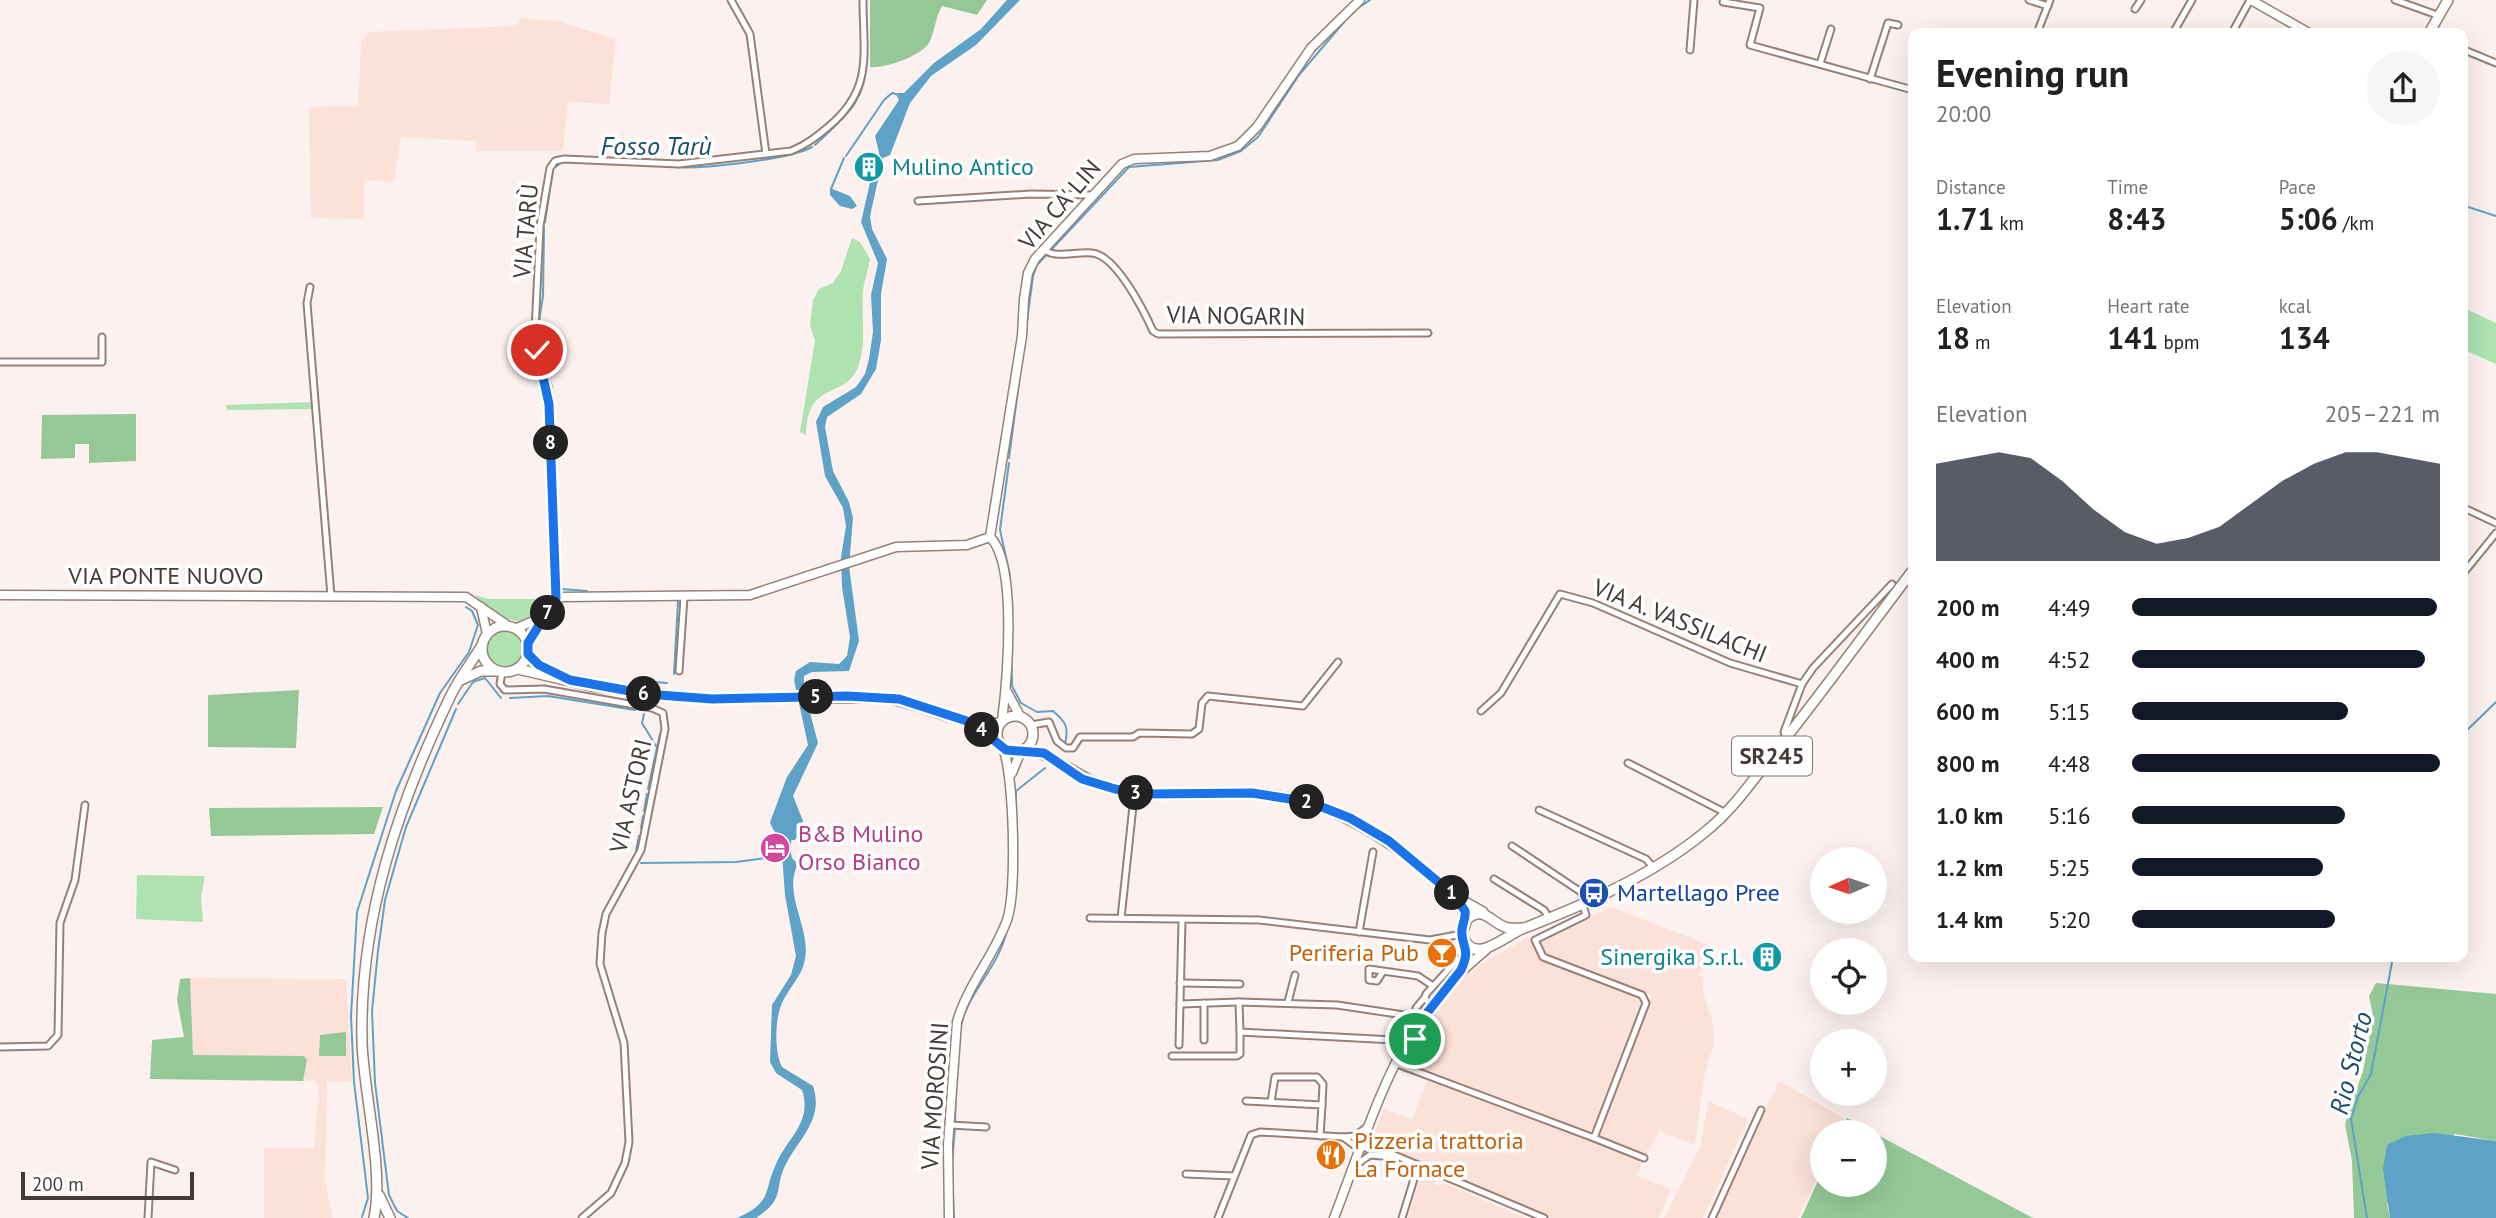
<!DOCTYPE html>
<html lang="en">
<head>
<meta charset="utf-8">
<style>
	body { margin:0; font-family:"PT Sans",sans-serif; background:#f6f6f6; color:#202124; height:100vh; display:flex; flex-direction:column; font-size:26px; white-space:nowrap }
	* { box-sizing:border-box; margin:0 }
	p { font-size:23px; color:#757577 }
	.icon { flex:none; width:38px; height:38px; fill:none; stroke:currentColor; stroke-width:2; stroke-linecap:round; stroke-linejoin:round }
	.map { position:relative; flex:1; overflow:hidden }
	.sheet { position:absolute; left:1908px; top:28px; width:560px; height:934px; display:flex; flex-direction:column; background:#fff; border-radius:14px; box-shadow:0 7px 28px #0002 }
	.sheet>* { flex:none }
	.needle { width:46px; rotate:267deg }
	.tools { position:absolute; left:1810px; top:847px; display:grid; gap:14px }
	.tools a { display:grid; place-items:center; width:77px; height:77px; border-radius:50%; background:#fff; box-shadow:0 7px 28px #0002; font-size:35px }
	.scale { position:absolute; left:21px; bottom:18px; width:173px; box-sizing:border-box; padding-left:7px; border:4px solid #443a37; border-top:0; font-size:19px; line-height:24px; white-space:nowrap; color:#443a37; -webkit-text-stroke:5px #fff; paint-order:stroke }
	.pin { position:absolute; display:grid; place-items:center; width:60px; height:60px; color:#fff; margin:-30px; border:4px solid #fff; border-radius:50%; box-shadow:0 2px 7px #0007 }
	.km { position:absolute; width:35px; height:35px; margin:-18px; border-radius:50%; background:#222; color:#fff; font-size:19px; line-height:35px; text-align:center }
	.round { display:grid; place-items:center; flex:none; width:74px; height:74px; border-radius:37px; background:#f6f6f6 }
	.head { display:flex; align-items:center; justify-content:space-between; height:119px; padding:0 28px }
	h1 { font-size:38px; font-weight:600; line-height:52px }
	.metrics { display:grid; grid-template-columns:repeat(3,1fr); gap:10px; height:119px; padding:7px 28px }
	.metrics div { display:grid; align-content:center }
	.metrics b { font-size:30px; font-weight:600 }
	.metrics small { font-size:19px; font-weight:400 }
	.metrics p { font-size:19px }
	.chart { height:196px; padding:14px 28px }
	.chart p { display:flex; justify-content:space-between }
	.chart svg { width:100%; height:126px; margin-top:7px; fill:#111827; opacity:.7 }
	ul { padding:0 28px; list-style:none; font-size:23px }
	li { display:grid; grid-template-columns:112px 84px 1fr; align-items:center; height:52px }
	li i { height:18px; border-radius:9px; background:#111827 }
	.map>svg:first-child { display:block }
	.built { fill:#fbe1d7 }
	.green { fill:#aee2b1 }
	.forest { fill:#94c997 }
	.water { fill:#5ea2c8 }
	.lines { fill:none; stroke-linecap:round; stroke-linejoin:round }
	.stream { stroke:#5ea2c8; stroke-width:2 }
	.river { stroke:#5ea2c8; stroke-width:10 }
	.street-casing { stroke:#968077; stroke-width:9 }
	.secondary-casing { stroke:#968077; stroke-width:11 }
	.primary-casing { stroke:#968077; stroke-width:12 }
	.street { stroke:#fff; stroke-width:5 }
	.secondary { stroke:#fff; stroke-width:8 }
	.primary { stroke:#fff; stroke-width:9 }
	.route-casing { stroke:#fff; stroke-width:14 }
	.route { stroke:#1a73e8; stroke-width:9 }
	.labels { text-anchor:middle; stroke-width:7; stroke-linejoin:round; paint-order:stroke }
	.shield { fill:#fff; stroke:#7c7573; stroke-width:2 }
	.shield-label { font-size:23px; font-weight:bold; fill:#443a37 }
	.culture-label { font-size:24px; fill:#0d838f; stroke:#fff; text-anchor:start }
	.street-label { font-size:24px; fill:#443a37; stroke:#fff }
	.hotel-label { font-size:24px; fill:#b23c85; stroke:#fff; text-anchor:start }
	.transit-label { font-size:24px; fill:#164399; stroke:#fff; text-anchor:start }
	.food-label { font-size:24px; fill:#c56008; stroke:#fff; text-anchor:end }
	.water-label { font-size:26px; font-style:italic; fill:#194e6a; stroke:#fff }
</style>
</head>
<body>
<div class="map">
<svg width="2496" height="1218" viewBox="0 0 2496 1218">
	<rect width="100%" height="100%" fill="#fcf1ee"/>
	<!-- built -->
	<g class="built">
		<polygon points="521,18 557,21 616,39 609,104 568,102 563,151 476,151 477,141 401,137 394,182 364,180 364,219 311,218 309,107 358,106 361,43 368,32 517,26"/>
		<polygon points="1611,907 1706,944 1709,948 1699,975 1704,978 1703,991 1713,1023 1714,1044 1705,1073 1695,1145 1659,1131 1647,1155 1598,1136 1652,995 1545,954 1540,942"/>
		<polygon points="1528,937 1540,959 1638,997 1641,1004 1593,1129 1587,1132 1417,1066 1415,1062 1424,1042 1418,1036 1456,986 1481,964"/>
		<polygon points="190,978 346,979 352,1081 327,1082 325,1181 333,1218 264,1218 264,1148 314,1148 319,1087 315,1080 303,1081 307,1061 304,1056 193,1055"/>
		<polygon points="1428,1078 1642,1161 1637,1176 1671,1189 1659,1218 1553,1218 1379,1145 1373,1137 1384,1109 1412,1119"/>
		<polygon points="1779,1081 1845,1119 1839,1132 1822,1132 1822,1168 1798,1218 1717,1218"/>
		<polygon points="1708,1101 1748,1119 1703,1218 1664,1218 1701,1144"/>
		<polygon points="1426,1175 1436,1180 1434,1184 1440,1186 1444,1183 1525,1218 1408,1218 1420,1179"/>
	</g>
	<!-- green -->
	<g class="green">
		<path d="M852,238L860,242L870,259C869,270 864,280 863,291C861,316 867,342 858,367C844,401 808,378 806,435L800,432L815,341L810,325L813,300L819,289L833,283L841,271Z"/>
		<polygon points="2462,307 2496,323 2496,364 2462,349"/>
		<polygon points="315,402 315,409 227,410 226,405"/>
		<polygon points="474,595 489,599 547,599 539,615 523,623 501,617"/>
		<circle cx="505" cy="648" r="22"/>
		<polygon points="137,875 205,876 201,897 203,922 136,919"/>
	</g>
	<!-- forest -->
	<g class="forest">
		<path d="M870,0H987L977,15L942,6C935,18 935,32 929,43C921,56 884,69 870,67Z"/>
		<polygon points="136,414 136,461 89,463 89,444 75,444 75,458 41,459 42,415"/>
		<polygon points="299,690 296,748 208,747 208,695"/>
		<polygon points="383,807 374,834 211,836 209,808"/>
		<polygon points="190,978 193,1055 304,1056 307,1060 303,1081 150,1079 152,1040 184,1037 177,1000 180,979"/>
		<polygon points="2376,983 2496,994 2496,1141 2455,1134 2387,1204 2390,1218 2354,1218 2352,1161 2345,1124 2363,1071 2373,1015 2369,996"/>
		<polygon points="346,1032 346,1056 319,1056 320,1035"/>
		<polygon points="1847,1118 1873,1132 1840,1132"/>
		<polygon points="1874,1133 2033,1218 1801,1218 1822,1172 1822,1185 1874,1185"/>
	</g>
	<!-- water -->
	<g class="water">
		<path d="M1007,0H1020L976,45L931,76L910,103L890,155L883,158L870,216L872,229L887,259L881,294V340L876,369L861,394L827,417L825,427L833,471L849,502L853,518L849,566L859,641L849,671L812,672L804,676V690L818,743L793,796L803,821L802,835L794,840C783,840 773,834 770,822L787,777L808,745L794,680L796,671L810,662L839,664L847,656L850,637L842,587L841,557L846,526L843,508L825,476L816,422L823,407L856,387L865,374L869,359L873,332L871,295L878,263L861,222L872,174L880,157L875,136L899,100L895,93H904L934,63L981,29Z"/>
		<polygon points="830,188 850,196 857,206 852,209 840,206 830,195"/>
		<path d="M782,854L789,855L798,864C782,893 811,928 805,959C802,977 789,987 782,1003C775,1018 774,1052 782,1067L813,1086C824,1118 800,1138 787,1162C772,1189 788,1197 756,1218H737C773,1202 763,1192 776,1164C787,1138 813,1122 802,1090L776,1073L770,1062L772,1005L791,975L796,956L785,895Z"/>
		<polygon points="2434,1133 2496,1141 2496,1218 2390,1218 2383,1169 2387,1145 2406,1136"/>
	</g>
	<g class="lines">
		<!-- stream -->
		<g class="stream">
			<polyline points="1355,10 1370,0"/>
			<path d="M815,145C844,117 866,103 866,61"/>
			<polyline points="846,156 884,100 892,93 896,94"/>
			<path d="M665,166C692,171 788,160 812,147"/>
			<polyline points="831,189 844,158"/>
			<polyline points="2462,205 2496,216"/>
			<polyline points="545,222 553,169 562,162 572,162"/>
			<polyline points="539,321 543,296 544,227"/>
			<polyline points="543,358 552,387 554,411"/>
			<polyline points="554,417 561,589 587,591"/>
			<polyline points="1009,458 1033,276 1037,265 1129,167 1218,160 1241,151 1258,137 1299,75 1344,22"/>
			<path d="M1009,463L1000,530L1010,575L1012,686L1021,703L1037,712L1053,711C1066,722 1069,727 1065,744"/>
			<polyline points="643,592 661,592"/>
			<polyline points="674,674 678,601"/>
			<polyline points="653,682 667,683"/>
			<polyline points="510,698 548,696 635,710"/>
			<polyline points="458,704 473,682 485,678 501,698"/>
			<polyline points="644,714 642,723 656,746"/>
			<polyline points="2462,735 2496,702"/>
			<polyline points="648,789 660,734"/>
			<polyline points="644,811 647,794"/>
			<polyline points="1016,816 1016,791 1045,768"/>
			<polyline points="641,828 643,816"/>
			<polyline points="636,850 639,836"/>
			<polyline points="641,863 736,862 782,856"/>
			<path d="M955,1123C957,1087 953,1042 966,1010C978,983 1000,961 1006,933"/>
			<polyline points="952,1164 955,1128"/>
			<polyline points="952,1174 954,1218"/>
			<polyline points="362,1217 368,1198 354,1082 351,1016 357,912 396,791 440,693 469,652 478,625 472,611 466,607"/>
			<polyline points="408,1218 397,1211 389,1195 375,1083 372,1011 378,951 385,900 406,827 456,709"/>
			<polyline points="2367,1218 2351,1119 2358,1097 2371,1074 2393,957"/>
		</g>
		<!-- river -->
		<polyline class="river" points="788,827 785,850 789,867"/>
		<!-- street casing -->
		<g class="street-casing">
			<g id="street">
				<polyline points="731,0 750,34 766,154"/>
				<polyline points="2029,0 2048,6"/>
				<polyline points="2395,0 2440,16"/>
				<polyline points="1723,2 1760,8 1750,45 1913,90"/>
				<polyline points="2135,9 2141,0"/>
				<polyline points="2039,28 2050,0"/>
				<polyline points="2173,33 2192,0"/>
				<polyline points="2232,33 2250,0"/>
				<polyline points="2462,49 2496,63"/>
				<polyline points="1690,50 1694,0"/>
				<polyline points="1820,64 1831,29"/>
				<polyline points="1870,79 1888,23 1898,25"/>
				<polyline points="918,201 1031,194 1093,195"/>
				<path d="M1044,250C1058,259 1076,251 1092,253C1116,255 1144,311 1153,331L1158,334L1428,333"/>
				<polyline points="310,287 307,303 331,596"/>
				<polyline points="0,362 102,362 102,337"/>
				<polyline points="2462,507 2496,523"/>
				<polyline points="2462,575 2496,533"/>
				<path d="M557,598L549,404L535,331L540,226L550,168L555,161L564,159L679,164L791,151C806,145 816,137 828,127C874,89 863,54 863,0"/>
				<polyline points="679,671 684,597"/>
				<polyline points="502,672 500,684 505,690 544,689 652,708 663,713 665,729 641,850 606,914 602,933 600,964 624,1043 629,1142 625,1163 611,1193 582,1218"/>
				<polyline points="1481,711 1501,693 1560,594 1593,603 1730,663 1802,684"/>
				<polyline points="1031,725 1049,722 1057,741 1066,748 1073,748 1080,737 1133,737 1139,733 1192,734 1199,729 1202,703 1208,696 1303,706 1338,662"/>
				<polyline points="1787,737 1784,732 1802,684 1813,668 1892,584"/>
				<polyline points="1628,763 1726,813"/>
				<polyline points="1539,810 1646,859 1653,867"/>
				<polyline points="1512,846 1581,892 1586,900"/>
				<polyline points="1494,879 1544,910 1549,918"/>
				<polyline points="1090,918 1259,920 1430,940 1462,934"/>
				<polyline points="1121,918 1133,806"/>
				<polyline points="1359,932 1373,852"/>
				<polyline points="1382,973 1377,981 1369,980 1369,969 1418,976 1433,986"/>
				<polyline points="1180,983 1240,984"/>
				<polygon points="1239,1002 1337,1005 1404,1015 1394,1040 1240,1032"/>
				<polyline points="1288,1002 1295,975"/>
				<polyline points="1180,1004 1239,1002"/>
				<polyline points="1431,1004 1425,999 1426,994 1458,959"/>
				<polyline points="1416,1008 1425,997"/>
				<polyline points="1204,1040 1204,1003"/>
				<polyline points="1179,1045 1182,920"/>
				<polyline points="0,1047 48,1046 58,1035 60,923 75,880 85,805"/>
				<polyline points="1172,1056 1237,1056 1240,1054 1240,1032"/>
				<polyline points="1397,1064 1594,1138 1646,1003 1642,995 1543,957 1535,940 1586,915 1582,902"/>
				<polyline points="1409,1068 1419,1044 1411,1037"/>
				<polyline points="1246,1101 1322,1105 1320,1136"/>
				<polyline points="1271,1102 1275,1077 1317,1077 1323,1084 1322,1105"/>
				<polyline points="950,1125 986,1127"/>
				<polyline points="1343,1137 1355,1146 1387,1152 1544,1218"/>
				<polyline points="1594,1138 1644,1158"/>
				<polyline points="1356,1165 1370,1155 1395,1157"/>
				<polyline points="1186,1174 1234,1176"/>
				<polyline points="148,1218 151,1162 175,1170"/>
				<polyline points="1218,1218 1251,1135 1260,1132 1343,1137 1355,1136 1368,1126"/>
				<polyline points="1402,1218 1418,1166"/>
				<polyline points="1712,1218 1761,1110"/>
			</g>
		</g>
		<!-- secondary casing -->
		<g class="secondary-casing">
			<g id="secondary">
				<polyline points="2251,0 2309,33"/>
				<polyline points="990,537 1022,336 1024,299 1028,273 1035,259 1122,164 1134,159 1210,156 1238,146 1257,127 1311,48 1360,0"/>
				<path d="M990,537C1018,564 1007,682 1002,721"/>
				<polyline points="0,595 466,597 507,625"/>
				<polyline points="481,607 487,634"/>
				<polyline points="517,628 543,617"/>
				<polyline points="528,644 553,601 561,597 750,595 896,547 967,545 990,537"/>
				<polyline points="1007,692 1020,716"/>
				<polyline points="1012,773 1021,751"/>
				<polyline points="1462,968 1467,953 1466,944"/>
				<path d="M949,1218L948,1145L957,1022C967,986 994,956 1007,920C1017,892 1014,776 1003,748"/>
				<path d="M1334,1218C1358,1156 1383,1075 1420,1020C1438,993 1461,971 1486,950"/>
			</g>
		</g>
		<!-- primary casing -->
		<g class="primary-casing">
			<g id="primary">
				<polyline points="2429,33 2448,0"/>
				<circle cx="505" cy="649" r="23"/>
				<polyline points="528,655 536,663 553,672"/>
				<path d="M518,669L591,686L691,698H884C923,703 961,728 1000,723"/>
				<polyline points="461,680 481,671 496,671"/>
				<circle cx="1015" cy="734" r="18"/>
				<polyline points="974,724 999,743"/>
				<path d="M1024,750C1057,753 1078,781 1115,789C1155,798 1197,793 1238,793C1313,792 1373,827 1429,874C1444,887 1468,901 1464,923"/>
				<polyline points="1456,897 1483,912"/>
				<path d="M1523,928C1517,928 1510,929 1505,927C1489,921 1485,906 1467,919L1462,934C1473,968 1504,936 1522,929C1584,905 1653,875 1705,832C1734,809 1755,777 1778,748C1824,690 1868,629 1913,570"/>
				<polyline points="379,1195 390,1218"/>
				<path d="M374,1218C384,1171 364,1095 362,1043C359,919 398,805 451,695C460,677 472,662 482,645"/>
			</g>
		</g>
		<!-- street -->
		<use href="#street" class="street"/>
		<!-- secondary -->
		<use href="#secondary" class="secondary"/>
		<!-- primary -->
		<use href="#primary" class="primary"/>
	</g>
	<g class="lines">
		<!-- route casing -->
		<g class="route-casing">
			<path id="route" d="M537,350L549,404L556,598L528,643V654L539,665L570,680L646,694L712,699L847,696L899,699L973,723L1006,750L1044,753L1082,779L1115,789L1149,794L1252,793L1309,802L1350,818L1389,841L1455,896L1465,911C1466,918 1463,922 1462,929C1460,947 1472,946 1461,970L1412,1032L1411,1037L1415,1039"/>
		</g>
		<!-- route -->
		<use href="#route" class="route"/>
	</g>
	<!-- icons -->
	<defs>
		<g id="building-disc" transform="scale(1.575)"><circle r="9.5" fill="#0f9aa8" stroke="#fff"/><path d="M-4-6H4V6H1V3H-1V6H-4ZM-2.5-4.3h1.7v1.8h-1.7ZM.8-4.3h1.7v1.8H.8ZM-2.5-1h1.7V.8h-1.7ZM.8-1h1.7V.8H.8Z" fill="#fff"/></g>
		<g id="hotel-disc" transform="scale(1.575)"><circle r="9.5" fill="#d1479c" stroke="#fff"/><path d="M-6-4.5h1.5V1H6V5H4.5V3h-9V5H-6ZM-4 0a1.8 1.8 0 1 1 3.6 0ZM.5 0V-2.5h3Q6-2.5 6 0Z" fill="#fff"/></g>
		<g id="bus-disc" transform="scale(1.575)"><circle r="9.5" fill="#1a4fb4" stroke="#fff"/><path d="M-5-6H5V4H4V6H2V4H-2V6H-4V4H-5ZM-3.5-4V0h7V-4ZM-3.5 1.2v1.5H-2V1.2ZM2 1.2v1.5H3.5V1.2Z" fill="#fff"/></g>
		<g id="bar-disc" transform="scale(1.575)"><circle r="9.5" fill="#e8710a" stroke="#fff"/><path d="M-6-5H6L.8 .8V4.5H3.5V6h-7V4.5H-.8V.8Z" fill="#fff"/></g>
		<g id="restaurant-disc" transform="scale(1.575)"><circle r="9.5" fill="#e8710a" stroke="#fff"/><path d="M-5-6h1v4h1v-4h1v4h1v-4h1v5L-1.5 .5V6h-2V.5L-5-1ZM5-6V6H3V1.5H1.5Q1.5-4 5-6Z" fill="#fff"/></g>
	</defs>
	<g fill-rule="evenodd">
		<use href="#building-disc" x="869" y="167"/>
		<use href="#hotel-disc" x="775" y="848"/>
		<use href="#bus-disc" x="1594" y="893"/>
		<use href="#bar-disc" x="1442" y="953"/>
		<use href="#building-disc" x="1767" y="957"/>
		<use href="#restaurant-disc" x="1331" y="1155"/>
	</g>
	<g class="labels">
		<!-- shield labels -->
		<rect class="shield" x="1732" y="736.5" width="80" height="39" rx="5"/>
		<g class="shield-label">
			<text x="1772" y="764">SR245</text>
		</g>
		<!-- culture labels -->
		<g class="culture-label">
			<text x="892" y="175">Mulino Antico</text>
			<text x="1744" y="965" text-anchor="end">Sinergika S.r.l.</text>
		</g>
		<!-- street labels -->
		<g class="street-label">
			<text transform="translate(1060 205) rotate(-49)" y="8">VIA CA' LIN</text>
			<text transform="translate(526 231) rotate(-85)" y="8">VIA TARÙ</text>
			<text transform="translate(1236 316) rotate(1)" y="8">VIA NOGARIN</text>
			<text x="166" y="584">VIA PONTE NUOVO</text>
			<text transform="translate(1680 621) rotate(22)" y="8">VIA A. VASSILACHI</text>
			<text transform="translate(631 796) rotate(-77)" y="8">VIA ASTORI</text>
			<text transform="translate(935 1096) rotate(-86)" y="8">VIA MOROSINI</text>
		</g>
		<!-- hotel labels -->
		<g class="hotel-label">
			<text x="798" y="842">B&amp;B Mulino<tspan x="798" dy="28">Orso Bianco</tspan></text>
		</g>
		<!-- transit labels -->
		<g class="transit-label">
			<text x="1617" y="901">Martellago Pree</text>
		</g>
		<!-- food labels -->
		<g class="food-label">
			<text x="1419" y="961">Periferia Pub</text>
			<text x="1354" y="1149" text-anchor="start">Pizzeria trattoria<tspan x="1354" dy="28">La Fornace</tspan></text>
		</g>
		<!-- water labels -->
		<g class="water-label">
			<text x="656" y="155">Fosso Tarù</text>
			<text transform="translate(2351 1063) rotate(-76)" y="9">Rio Storto</text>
		</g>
	</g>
</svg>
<div class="tools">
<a><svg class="needle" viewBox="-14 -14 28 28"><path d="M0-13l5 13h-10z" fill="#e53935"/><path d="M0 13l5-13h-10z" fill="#757577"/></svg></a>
<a><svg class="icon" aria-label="locate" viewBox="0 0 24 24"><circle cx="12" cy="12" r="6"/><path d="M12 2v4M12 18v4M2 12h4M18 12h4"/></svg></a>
<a>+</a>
<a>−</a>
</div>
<div class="scale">200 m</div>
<div class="pin" style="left:1415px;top:1039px;background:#1e9e55"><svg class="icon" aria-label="arrive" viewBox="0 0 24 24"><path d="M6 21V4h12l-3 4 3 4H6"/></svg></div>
<div class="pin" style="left:537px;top:350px;background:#d93025"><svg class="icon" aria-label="check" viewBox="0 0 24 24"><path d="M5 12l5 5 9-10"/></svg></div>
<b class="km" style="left:1452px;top:893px">1</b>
<b class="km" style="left:1307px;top:802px">2</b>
<b class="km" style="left:1136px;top:793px">3</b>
<b class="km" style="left:982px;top:730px">4</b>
<b class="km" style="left:816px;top:697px">5</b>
<b class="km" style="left:644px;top:694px">6</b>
<b class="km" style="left:548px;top:613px">7</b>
<b class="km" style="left:551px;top:443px">8</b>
<section class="sheet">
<div class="head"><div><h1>Evening run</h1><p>20:00</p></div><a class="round"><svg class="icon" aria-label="share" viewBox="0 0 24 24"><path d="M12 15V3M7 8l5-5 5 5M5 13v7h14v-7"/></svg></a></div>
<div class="metrics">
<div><p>Distance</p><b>1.71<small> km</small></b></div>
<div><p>Time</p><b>8:43</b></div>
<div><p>Pace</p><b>5:06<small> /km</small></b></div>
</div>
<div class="metrics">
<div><p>Elevation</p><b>18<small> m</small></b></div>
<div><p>Heart rate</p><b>141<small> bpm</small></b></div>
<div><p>kcal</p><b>134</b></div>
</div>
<div class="chart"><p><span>Elevation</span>205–221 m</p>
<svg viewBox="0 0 160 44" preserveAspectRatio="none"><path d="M0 44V10L10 8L20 6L30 8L40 16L50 26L60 34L70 38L80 36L90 32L100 24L110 16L120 10L130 6L140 6L150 8L160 10V44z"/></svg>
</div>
<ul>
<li><b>200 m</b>4:49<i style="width:99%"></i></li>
<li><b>400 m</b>4:52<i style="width:95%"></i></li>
<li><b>600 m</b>5:15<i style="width:70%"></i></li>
<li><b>800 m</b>4:48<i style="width:100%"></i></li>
<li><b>1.0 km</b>5:16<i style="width:69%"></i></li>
<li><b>1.2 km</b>5:25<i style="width:62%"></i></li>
<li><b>1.4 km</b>5:20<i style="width:66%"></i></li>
</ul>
</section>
</div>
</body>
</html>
